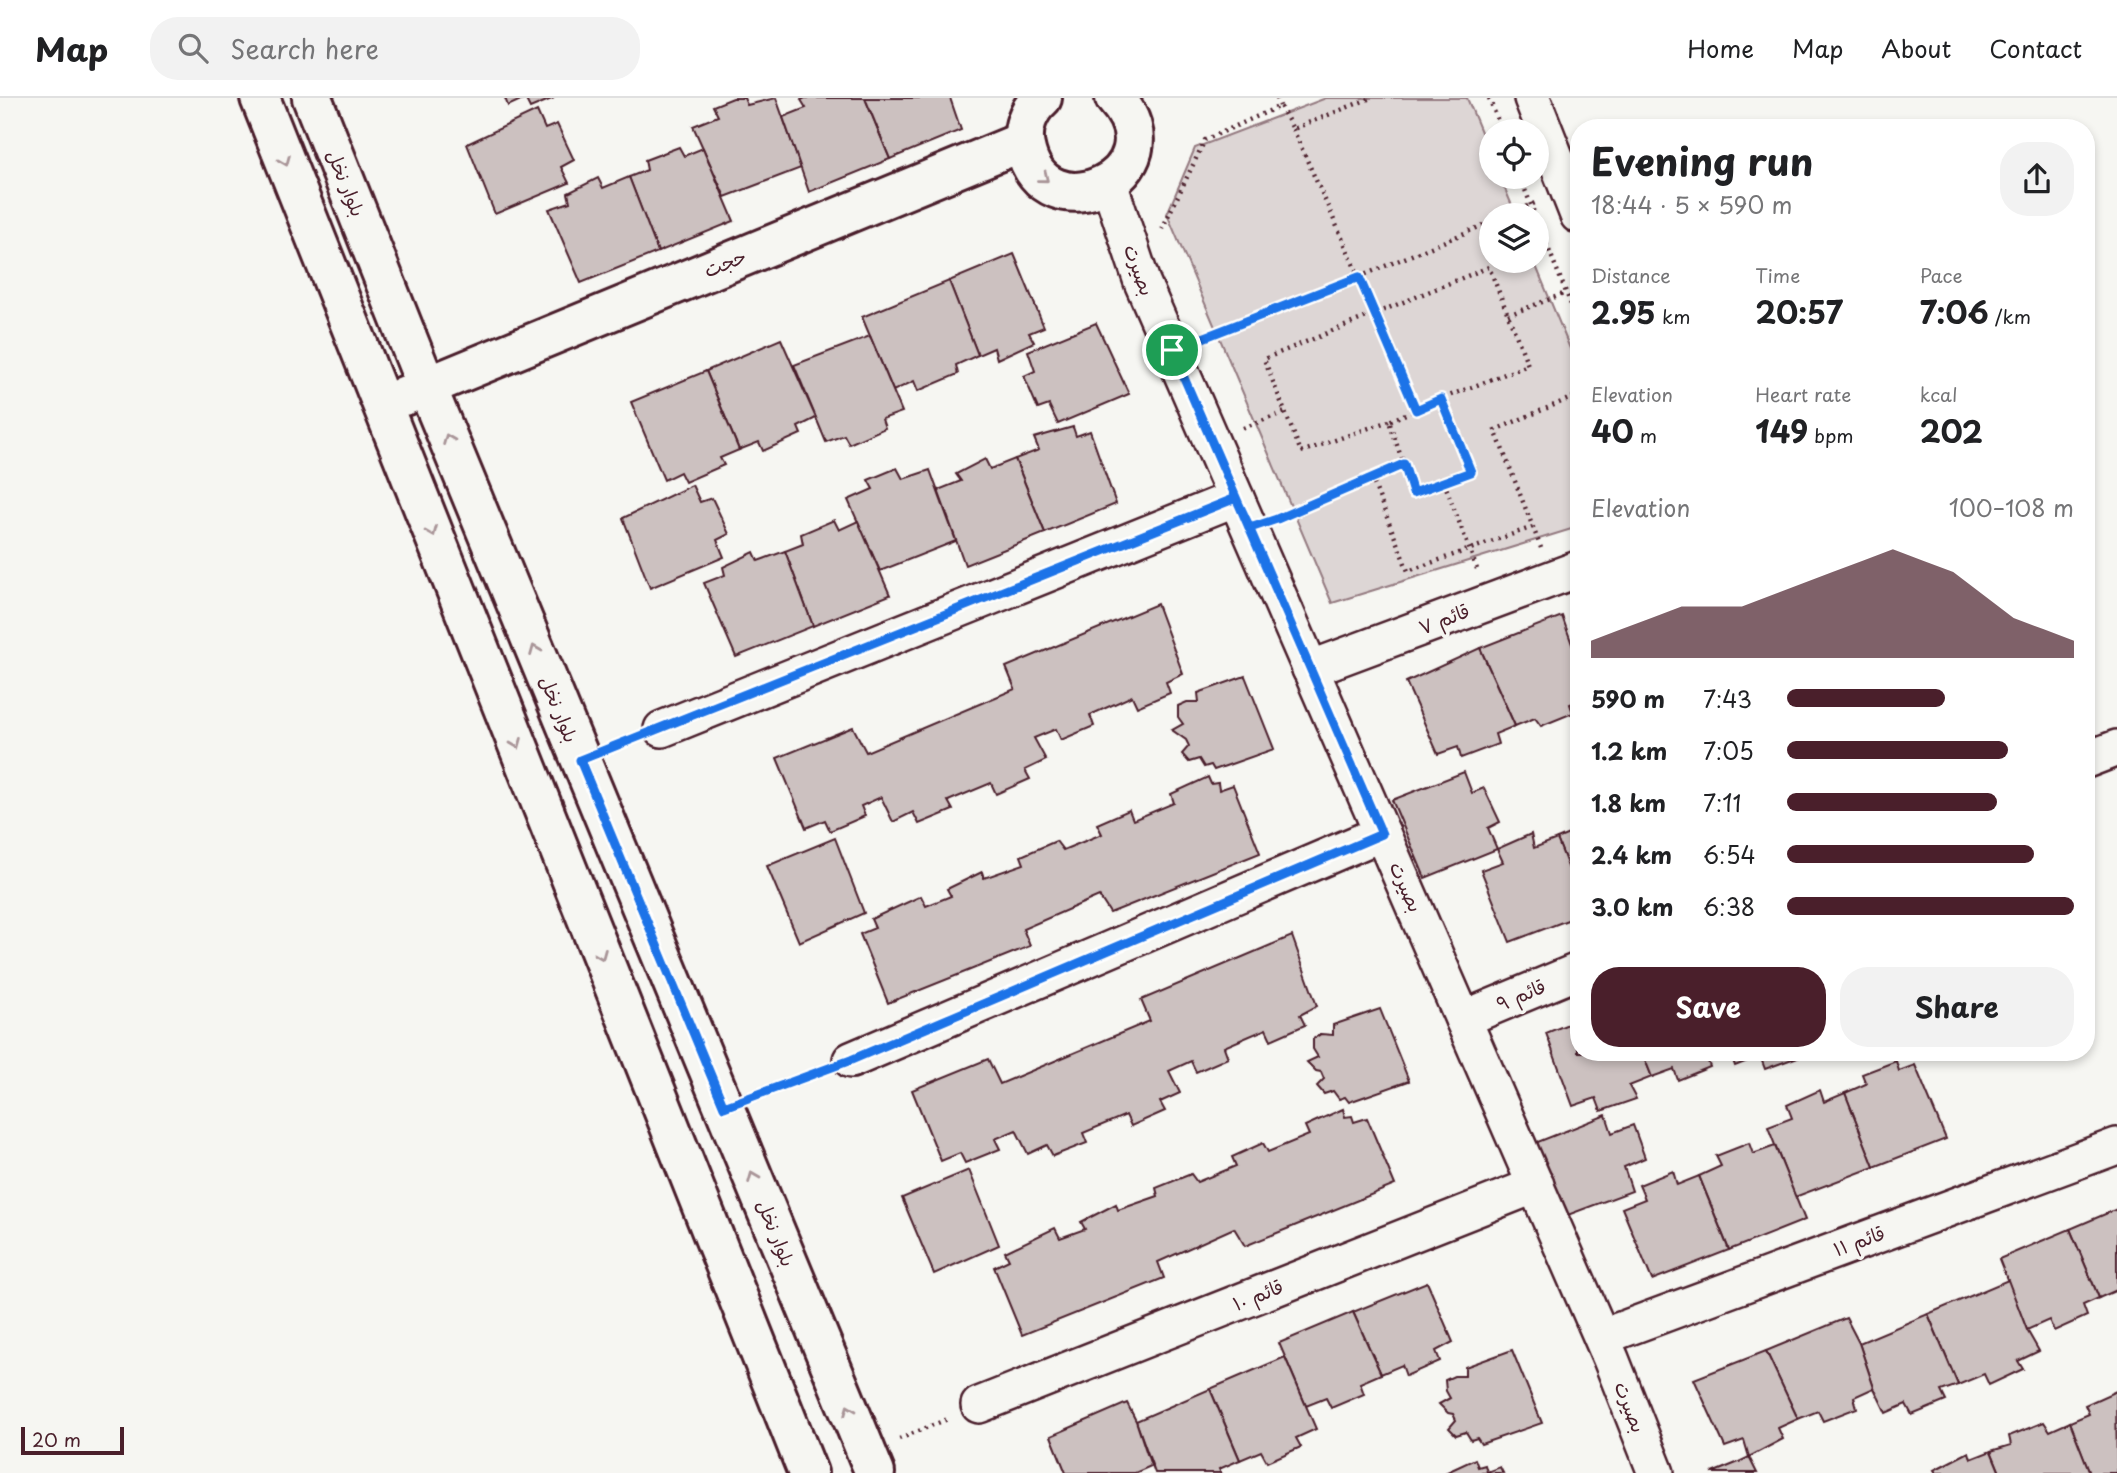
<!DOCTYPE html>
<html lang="en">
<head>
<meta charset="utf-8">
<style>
	body { margin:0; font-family:"Playpen Sans","Playpen Sans Arabic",sans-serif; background:#f2f2f2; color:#202124; height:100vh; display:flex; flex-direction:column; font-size:26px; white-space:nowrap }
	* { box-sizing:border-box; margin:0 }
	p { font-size:23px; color:#757577 }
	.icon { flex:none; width:38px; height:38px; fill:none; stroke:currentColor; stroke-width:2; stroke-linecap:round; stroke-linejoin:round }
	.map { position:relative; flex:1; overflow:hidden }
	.sheet { position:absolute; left:1570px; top:21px; width:525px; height:942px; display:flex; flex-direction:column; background:#fff; border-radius:28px; box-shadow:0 4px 10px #0003 }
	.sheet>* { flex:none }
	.buttons { position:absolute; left:1479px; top:21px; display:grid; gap:14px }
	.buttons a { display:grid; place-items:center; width:70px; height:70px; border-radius:50%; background:#fff; box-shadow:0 4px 10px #0003; font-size:35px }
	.scale { position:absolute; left:21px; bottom:18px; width:103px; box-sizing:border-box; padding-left:7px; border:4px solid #4a1f2b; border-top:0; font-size:19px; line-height:24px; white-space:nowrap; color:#4a1f2b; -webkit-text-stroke:5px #f6f6f2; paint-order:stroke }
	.pin { position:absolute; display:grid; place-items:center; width:60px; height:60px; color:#fff; margin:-30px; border:4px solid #fff; border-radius:50%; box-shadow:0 2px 7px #0007 }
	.round { display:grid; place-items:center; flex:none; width:74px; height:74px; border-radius:28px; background:#f2f2f2 }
	.headline { display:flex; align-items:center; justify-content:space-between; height:119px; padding:0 21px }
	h1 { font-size:38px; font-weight:700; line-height:52px }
	.metrics { display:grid; grid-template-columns:repeat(3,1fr); gap:10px; height:119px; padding:7px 21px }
	.metrics div { display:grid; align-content:center }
	.metrics b { font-size:30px; font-weight:700 }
	.metrics small { font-size:19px; font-weight:400 }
	.metrics p { font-size:19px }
	.chart { height:196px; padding:14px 21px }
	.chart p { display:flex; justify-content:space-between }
	.chart svg { width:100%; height:126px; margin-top:7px; fill:#4a1f2b; opacity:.7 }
	.cta { display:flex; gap:14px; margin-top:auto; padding:14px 21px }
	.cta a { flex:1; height:80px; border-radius:28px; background:#4a1f2b; color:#fff; font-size:28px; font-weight:700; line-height:80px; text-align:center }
	.cta a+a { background:#f2f2f2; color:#202124 }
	ul { padding:0 21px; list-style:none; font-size:23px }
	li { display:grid; grid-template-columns:112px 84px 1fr; align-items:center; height:52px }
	li i { height:18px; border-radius:9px; background:#4a1f2b }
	header { display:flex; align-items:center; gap:42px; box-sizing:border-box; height:98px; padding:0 35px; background:#fff; border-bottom:2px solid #e0e0e0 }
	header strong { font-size:33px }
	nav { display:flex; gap:38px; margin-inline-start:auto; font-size:24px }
	.search { width:490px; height:63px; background:#f2f2f2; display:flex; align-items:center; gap:18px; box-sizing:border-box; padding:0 24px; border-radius:28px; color:#757577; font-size:26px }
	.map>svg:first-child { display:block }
	.green { fill:#ddd6d5; stroke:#947a80; stroke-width:2 }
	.building { fill:#ccc1c0; stroke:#4a1f2b; stroke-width:2 }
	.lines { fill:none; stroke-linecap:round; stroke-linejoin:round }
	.minor-casing { stroke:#4a1f2b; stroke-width:40 }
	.tertiary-casing { stroke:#4a1f2b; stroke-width:44 }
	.path { stroke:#4a1f2b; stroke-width:4.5; stroke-dasharray:2 5; stroke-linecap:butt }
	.minor { stroke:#f6f6f2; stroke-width:35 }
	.tertiary { stroke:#f6f6f2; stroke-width:38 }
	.oneway { stroke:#a99598 }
	.route-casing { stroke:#fff; stroke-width:14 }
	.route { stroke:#1a73e8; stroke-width:9 }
	.labels { text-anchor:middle; stroke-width:7; stroke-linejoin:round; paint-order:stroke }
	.street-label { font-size:19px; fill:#4a1f2b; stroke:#f6f6f2 }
</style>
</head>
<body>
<header>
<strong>Map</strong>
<div class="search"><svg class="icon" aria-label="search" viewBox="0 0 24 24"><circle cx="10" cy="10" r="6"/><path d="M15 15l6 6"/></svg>Search here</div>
<nav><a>Home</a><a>Map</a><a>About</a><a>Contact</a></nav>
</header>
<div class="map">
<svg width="2117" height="1375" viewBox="0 0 2117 1375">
	<rect width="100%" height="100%" fill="#f6f6f2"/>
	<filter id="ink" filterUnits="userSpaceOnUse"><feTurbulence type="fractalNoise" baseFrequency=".0143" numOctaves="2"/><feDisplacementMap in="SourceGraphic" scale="14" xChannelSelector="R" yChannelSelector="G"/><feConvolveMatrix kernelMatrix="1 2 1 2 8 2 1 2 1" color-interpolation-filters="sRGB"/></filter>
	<g filter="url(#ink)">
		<!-- green -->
		<polygon class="green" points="1326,0 1467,0 1491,58 1491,79 1500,79 1516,117 1491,117 1491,163 1534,163 1578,270 1578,429 1332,505 1167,116 1195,50"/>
		<!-- building -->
		<g class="building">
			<polygon points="505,0 554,0 530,10 525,0 508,8"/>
			<polygon points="733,0 744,0 747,7 776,0 801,70 725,99 693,28 718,18 713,8"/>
			<polygon points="805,0 865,0 890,61 809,94 783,19 806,10 801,2"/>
			<polygon points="865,0 950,0 961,32 890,61"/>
			<polygon points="537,13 545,31 557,26 574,62 561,69 569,85 495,116 467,46"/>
			<polygon points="679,49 684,58 703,50 734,123 658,154 629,79 647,72 645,62"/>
			<polygon points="629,79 658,154 581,185 549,111 570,104 568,95 598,80 603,90"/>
			<polygon points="1014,156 1044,229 1029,235 1034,244 997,261 994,250 978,257 949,183"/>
			<polygon points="949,183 978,257 956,267 958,276 918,293 914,283 893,293 862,219"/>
			<polygon points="1096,225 1129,296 1058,326 1049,307 1038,311 1024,278 1035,273 1028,253"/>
			<polygon points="870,238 902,314 882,321 885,330 849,346 844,337 826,344 794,267"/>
			<polygon points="781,241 816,320 798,329 801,336 763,353 759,344 739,352 706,273"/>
			<polygon points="706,273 739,352 720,360 724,367 685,384 680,374 664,382 631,304"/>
			<polygon points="1073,329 1076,338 1090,333 1116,406 1045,435 1015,361 1039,352 1034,340"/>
			<polygon points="985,361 990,371 1015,361 1045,435 965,467 938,392 961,383 956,376"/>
			<polygon points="897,370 903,381 930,372 956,443 880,473 848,402 873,391 868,382"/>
			<polygon points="692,387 700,404 712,400 729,436 717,442 724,459 650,490 623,420"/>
			<polygon points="834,422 839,432 858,423 890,497 813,528 785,453 803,446 801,436"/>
			<polygon points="785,453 813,528 736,559 704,485 725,477 723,469 754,454 758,463"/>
			<polygon points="1157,506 1183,576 1166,584 1170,595 1137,609 1132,598 1090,617 1094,628 1061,642 1056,631 1034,640 1046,662 1025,672 1030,681 996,696 991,685 948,703 953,712 919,726 913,714 893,724 881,699 861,708 865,718 830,733 825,722 806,730 777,660 853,629 866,654 1015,591 1006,569"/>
			<polygon points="1562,518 1578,563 1578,603 1570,606 1573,615 1541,628 1535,620 1515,628 1480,550"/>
			<polygon points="1480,550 1515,628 1495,636 1498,646 1461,660 1458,649 1438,656 1406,584"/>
			<polygon points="1245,578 1274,651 1214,672 1211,667 1204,669 1199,661 1189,664 1182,656 1189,648 1186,642 1172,632 1183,626 1178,619 1178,608 1187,604 1199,604 1198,595"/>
			<polygon points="1464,674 1472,695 1484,690 1500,724 1488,730 1497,751 1425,780 1392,702"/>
			<polygon points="1208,679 1211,686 1218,685 1219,692 1233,687 1260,755 1110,815 1099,798 1023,831 1030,848 888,905 860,836 875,830 871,821 921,798 926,808 951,798 947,791 982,774 984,780 1024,766 1021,758 1056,743 1063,752 1102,736 1097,726 1129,712 1133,722 1174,705 1171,696"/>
			<polygon points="1578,732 1578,794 1557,741"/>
			<polygon points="1531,736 1534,750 1557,741 1578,794 1578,818 1510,844 1481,772 1503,764 1497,751"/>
			<polygon points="835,740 864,815 799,844 767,768"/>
			<polygon points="1292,838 1317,908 1300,917 1305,927 1271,942 1266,931 1224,949 1228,960 1196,974 1191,963 1169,973 1180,995 1160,1004 1165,1013 1131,1028 1126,1017 1083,1035 1087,1045 1053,1058 1047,1047 1028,1056 1016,1032 995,1041 1000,1051 965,1065 960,1055 941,1063 912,992 988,961 1000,986 1150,923 1141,902"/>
			<polygon points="1380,911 1409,983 1349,1004 1345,999 1339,1001 1333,993 1324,996 1317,988 1324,981 1321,974 1316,973 1307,964 1318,959 1313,951 1313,941 1321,936 1333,937 1333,927"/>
			<polygon points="1578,922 1578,954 1642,954 1652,979 1629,988 1636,1001 1601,1013 1596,1000 1573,1008 1546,935"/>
			<polygon points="1642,954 1717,954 1706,958 1710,969 1678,982 1674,971 1652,979"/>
			<polygon points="1730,954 1796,954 1798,959 1765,971 1760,958 1735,968"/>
			<polygon points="1896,963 1899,973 1915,967 1946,1041 1874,1069 1845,995 1866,986 1862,976"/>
			<polygon points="1820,992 1824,1004 1845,995 1874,1069 1795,1099 1768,1029 1792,1020 1787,1007"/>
			<polygon points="1343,1011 1345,1019 1352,1018 1354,1024 1367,1020 1395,1087 1245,1148 1234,1130 1158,1164 1164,1180 1022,1237 994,1169 1009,1162 1005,1154 1055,1130 1060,1140 1085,1131 1081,1124 1116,1106 1118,1112 1158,1098 1156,1090 1191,1076 1197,1084 1236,1068 1232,1059 1263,1045 1268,1054 1309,1037 1305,1028"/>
			<polygon points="1606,1017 1612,1035 1633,1027 1645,1060 1624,1069 1632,1093 1565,1118 1535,1045"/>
			<polygon points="1749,1045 1753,1056 1775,1048 1805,1122 1729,1152 1699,1078 1721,1068 1716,1058"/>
			<polygon points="969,1072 999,1147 934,1176 902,1100"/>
			<polygon points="1673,1073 1677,1087 1699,1078 1729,1152 1652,1182 1622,1110 1645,1101 1639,1087"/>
			<polygon points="2117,1111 2117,1192 2099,1200 2070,1131"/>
			<polygon points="2070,1131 2099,1200 2083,1207 2087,1218 2054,1233 2049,1222 2027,1232 1999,1161"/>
			<polygon points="2008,1182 2027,1232 2039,1253 2018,1263 2023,1271 1989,1287 1984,1276 1958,1287 1928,1216"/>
			<polygon points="1427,1184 1453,1244 1436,1253 1440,1263 1406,1278 1402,1267 1381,1276 1353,1214"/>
			<polygon points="1353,1214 1381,1276 1360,1285 1364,1296 1331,1310 1326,1300 1306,1308 1279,1245"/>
			<polygon points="1928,1216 1958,1287 1941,1293 1946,1303 1912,1317 1906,1306 1886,1315 1874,1290 1859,1245"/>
			<polygon points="1846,1220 1859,1245 1874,1290 1854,1299 1857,1310 1823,1323 1818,1313 1798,1321 1766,1253"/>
			<polygon points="1512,1252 1542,1325 1481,1346 1477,1340 1471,1342 1466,1334 1456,1337 1449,1330 1456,1322 1453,1316 1448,1315 1439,1306 1450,1300 1446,1293 1445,1282 1454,1278 1465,1278 1465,1269"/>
			<polygon points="1766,1253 1798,1321 1778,1330 1783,1341 1749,1359 1744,1342 1725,1349 1694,1281"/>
			<polygon points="1285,1259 1316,1331 1296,1340 1301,1349 1267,1364 1261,1353 1240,1362 1210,1291"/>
			<polygon points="1210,1291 1240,1362 1219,1371 1221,1375 1155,1375 1136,1323"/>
			<polygon points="2116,1293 2117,1375 2090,1375 2070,1324 2089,1316 2085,1307"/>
			<polygon points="1127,1305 1136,1323 1151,1368 1135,1375 1066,1375 1051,1338"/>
			<polygon points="2044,1324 2050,1333 2070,1324 2090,1375 2000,1375 1991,1353 2011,1347 2009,1338"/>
			<polygon points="1991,1353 2000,1375 1936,1375 1934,1372 1969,1354 1971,1361"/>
			<polygon points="1749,1359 1757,1375 1712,1375 1739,1364"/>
			<polygon points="1475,1361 1478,1369 1485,1367 1487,1374 1500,1369 1503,1375 1445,1375"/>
		</g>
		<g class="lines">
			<!-- minor casing -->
			<g class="minor-casing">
				<g id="minor">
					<polyline points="1532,0 1578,117"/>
					<polyline points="1109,85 1142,184 1611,1261 1656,1375"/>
					<polyline points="1310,571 1578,471"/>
					<polyline points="662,631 1236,400"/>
					<polyline points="2086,662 2117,650"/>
					<polyline points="1463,921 1578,873"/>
					<polyline points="851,962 1382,735"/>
					<polyline points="1602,1239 2117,1048"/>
					<polyline points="979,1307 1536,1087"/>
				</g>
			</g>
			<!-- tertiary casing -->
			<g class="tertiary-casing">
				<g id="tertiary">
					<polyline points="260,0 808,1375"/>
					<polyline points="312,0 426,287 875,1375"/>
					<path d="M1042,0C1028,12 1021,31 1025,49C1043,140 1184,76 1115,0"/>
					<polyline points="404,298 1024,43"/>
				</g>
			</g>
			<!-- path -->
			<g class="path">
				<polyline points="1277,0 1280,8"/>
				<polyline points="1489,0 1502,33"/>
				<polyline points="1293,31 1343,142 1416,312"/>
				<polyline points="1520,79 1535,117"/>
				<polyline points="1507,117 1535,105"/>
				<polyline points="1536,120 1578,224"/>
				<polyline points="1162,131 1205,42 1280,8 1293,31 1371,0"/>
				<polyline points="1508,217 1566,195"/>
				<polyline points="1203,241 1359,179 1491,124"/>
				<polygon points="1441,301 1470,374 1413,395 1389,323"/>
				<polyline points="1389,323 1301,354 1264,261 1489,169 1528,267 1441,301"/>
				<polyline points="1243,330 1285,314"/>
				<polyline points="1372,381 1403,367"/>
				<polyline points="1444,384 1477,471"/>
				<polyline points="1280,420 1372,381 1408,473 1533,429"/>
				<polyline points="1541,450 1495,332 1578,297"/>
				<polyline points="614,649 632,642"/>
				<polyline points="758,996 818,974"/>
				<polyline points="899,1341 950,1320"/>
			</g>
			<!-- minor -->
			<use href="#minor" class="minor"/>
			<!-- tertiary -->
			<use href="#tertiary" class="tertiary"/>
		</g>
		<!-- one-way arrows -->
		<defs><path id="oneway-chevron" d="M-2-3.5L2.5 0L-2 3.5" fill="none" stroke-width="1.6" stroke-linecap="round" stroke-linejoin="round" transform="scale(1.75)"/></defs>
		<g class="oneway">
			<use href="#oneway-chevron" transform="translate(285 63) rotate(68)"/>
			<use href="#oneway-chevron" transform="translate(1044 80) rotate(39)"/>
			<use href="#oneway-chevron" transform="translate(448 341) rotate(-112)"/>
			<use href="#oneway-chevron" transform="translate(432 434) rotate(68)"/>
			<use href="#oneway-chevron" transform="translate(535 552) rotate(-112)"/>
			<use href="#oneway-chevron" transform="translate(517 646) rotate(68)"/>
			<use href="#oneway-chevron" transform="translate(601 857) rotate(68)"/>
			<use href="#oneway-chevron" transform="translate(753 1079) rotate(-112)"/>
			<use href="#oneway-chevron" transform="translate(849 1312) rotate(-112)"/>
		</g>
	</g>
	<g class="lines" filter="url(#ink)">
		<!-- route casing -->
		<g class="route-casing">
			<path id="route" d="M1172,252C1242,413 1312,575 1382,736L851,962L724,1009L580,662L1236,400L1250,430L1277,421L1404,366L1413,395L1471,374L1441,301L1416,312L1359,179L1172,252"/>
		</g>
		<!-- route -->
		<use href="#route" class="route"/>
	</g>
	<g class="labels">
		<!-- street labels -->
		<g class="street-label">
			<text transform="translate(346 85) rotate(68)" y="7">بلوار نخل</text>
			<text transform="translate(725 165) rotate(-22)" y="7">حجت</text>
			<text transform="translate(1139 172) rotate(70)" y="7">بصیرت</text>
			<text transform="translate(1444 521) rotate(-21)" y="7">قائم ۷</text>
			<text transform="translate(559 611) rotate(68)" y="7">بلوار نخل</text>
			<text transform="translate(1406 789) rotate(66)" y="7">بصیرت</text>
			<text transform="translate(1521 897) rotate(-23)" y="7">قائم ۹</text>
			<text transform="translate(776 1135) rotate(68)" y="7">بلوار نخل</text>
			<text transform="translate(1859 1143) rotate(-20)" y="7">قائم ۱۱</text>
			<text transform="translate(1258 1197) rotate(-22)" y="7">قائم ۱۰</text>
			<text transform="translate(1630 1309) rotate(69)" y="7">بصیرت</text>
		</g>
	</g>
</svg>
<div class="buttons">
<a><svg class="icon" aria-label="locate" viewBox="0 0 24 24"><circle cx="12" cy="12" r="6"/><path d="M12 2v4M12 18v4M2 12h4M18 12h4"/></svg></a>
<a><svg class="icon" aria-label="layers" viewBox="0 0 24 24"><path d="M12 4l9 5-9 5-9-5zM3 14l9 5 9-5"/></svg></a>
</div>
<div class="scale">20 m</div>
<div class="pin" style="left:1172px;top:252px;background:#1e9e55"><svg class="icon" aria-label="arrive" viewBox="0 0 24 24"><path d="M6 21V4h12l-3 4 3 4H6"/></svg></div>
<section class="sheet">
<div class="headline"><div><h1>Evening run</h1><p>18:44 · 5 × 590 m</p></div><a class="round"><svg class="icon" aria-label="share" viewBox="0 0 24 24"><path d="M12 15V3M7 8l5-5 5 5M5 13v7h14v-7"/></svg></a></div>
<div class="metrics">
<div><p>Distance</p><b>2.95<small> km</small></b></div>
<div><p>Time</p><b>20:57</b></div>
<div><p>Pace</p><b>7:06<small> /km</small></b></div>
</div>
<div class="metrics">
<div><p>Elevation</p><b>40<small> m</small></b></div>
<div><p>Heart rate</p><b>149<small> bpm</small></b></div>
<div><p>kcal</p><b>202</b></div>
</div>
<div class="chart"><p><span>Elevation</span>100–108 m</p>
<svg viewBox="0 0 160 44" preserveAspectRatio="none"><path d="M0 44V38L10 34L20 30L30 26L40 26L50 26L60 22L70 18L80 14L90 10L100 6L110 10L120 14L130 22L140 30L150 34L160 38V44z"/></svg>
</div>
<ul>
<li><b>590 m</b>7:43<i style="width:55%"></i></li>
<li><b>1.2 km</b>7:05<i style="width:77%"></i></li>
<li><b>1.8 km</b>7:11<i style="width:73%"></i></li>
<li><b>2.4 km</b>6:54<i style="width:86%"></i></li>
<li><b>3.0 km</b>6:38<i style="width:100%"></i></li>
</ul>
<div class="cta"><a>Save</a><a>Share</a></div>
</section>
</div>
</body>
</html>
